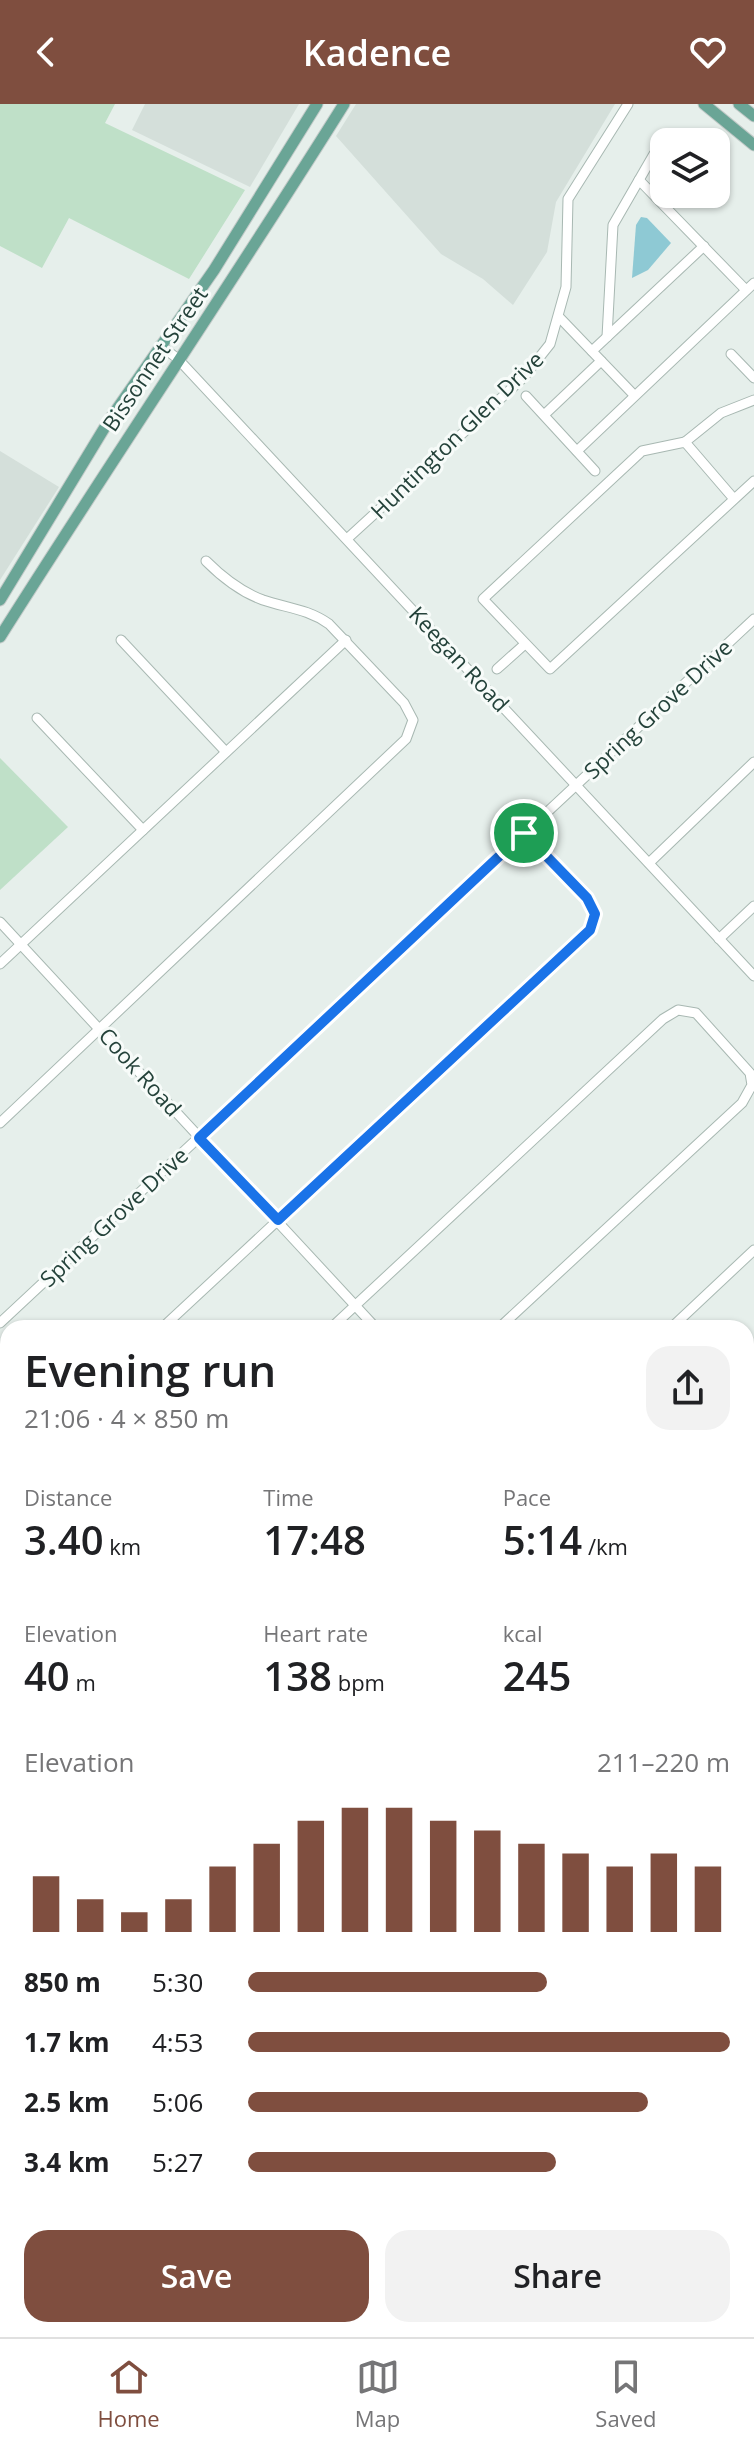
<!DOCTYPE html>
<html lang="en">
<head>
<meta charset="utf-8">
<style>
	body { margin:0; font-family:"Open Sans",sans-serif; background:#f2f2f2; color:#202124; height:100vh; display:flex; flex-direction:column; font-size:30px; white-space:nowrap }
	* { box-sizing:border-box; margin:0 }
	p { font-size:26px; color:#757577 }
	.icon { flex:none; width:44px; height:44px; fill:none; stroke:currentColor; stroke-width:2; stroke-linecap:round; stroke-linejoin:round }
	.map { position:relative; flex:1; overflow:hidden }
	.panel { position:absolute; left:0px; top:1216px; width:754px; height:1018px; display:flex; flex-direction:column; background:#fff; border-radius:24px 24px 0 0; box-shadow:0 2px 6px #0004 }
	.panel>* { flex:none }
	.fabs { position:absolute; left:650px; top:24px; display:grid; gap:16px }
	.fabs a { display:grid; place-items:center; width:80px; height:80px; border-radius:16px; background:#fff; box-shadow:0 2px 6px #0004; font-size:40px }
	.pin { position:absolute; display:grid; place-items:center; width:68px; height:68px; color:#fff; margin:-34px; border:4px solid #fff; border-radius:50%; box-shadow:0 2px 8px #0007 }
	.round { display:grid; place-items:center; flex:none; width:84px; height:84px; border-radius:24px; background:#f2f2f2 }
	.summary { display:flex; align-items:center; justify-content:space-between; height:136px; padding:0 24px }
	h1 { font-size:44px; font-weight:600; line-height:60px }
	.metrics { display:grid; grid-template-columns:repeat(3,1fr); gap:12px; height:136px; padding:8px 24px }
	.metrics div { display:grid; align-content:center }
	.metrics b { font-size:40px; font-weight:600 }
	.metrics small { font-size:22px; font-weight:400 }
	.metrics p { font-size:22px }
	.chart { height:224px; padding:16px 24px }
	.chart p { display:flex; justify-content:space-between }
	.chart svg { width:100%; height:144px; margin-top:8px; stroke:#7f4e3f; stroke-width:6 }
	.cta { display:flex; gap:16px; margin-top:auto; padding:16px 24px }
	.cta a { flex:1; height:92px; border-radius:24px; background:#7f4e3f; color:#fff; font-size:32px; font-weight:600; line-height:92px; text-align:center }
	.cta a+a { background:#f2f2f2; color:#202124 }
	ul { padding:0 24px; list-style:none; font-size:26px }
	li { display:grid; grid-template-columns:128px 96px 1fr; align-items:center; height:60px }
	li i { height:20px; border-radius:10px; background:#7f4e3f }
	header { display:flex; justify-content:space-between; align-items:center; height:104px; padding:0 24px; background:#7f4e3f; color:#fff; font-size:36px; font-weight:600 }
	.dock { display:flex; justify-content:space-around; align-items:center; height:112px; border-top:2px solid #e0e0e0; background:#fff; font-size:22px; color:#757577 }
	.dock a { display:grid; justify-items:center; gap:4px }
	.dock .current { color:#7f4e3f }
	.map>svg:first-child { display:block }
	.built { fill:#d4dfda }
	.green { fill:#bfe0c8 }
	.water { fill:#8ec9d4 }
	.lines { fill:none; stroke-linecap:round; stroke-linejoin:round }
	.minor-casing { stroke:#a8b8b2; stroke-width:11 }
	.major-casing { stroke:#c2cac8; stroke-width:13 }
	.minor { stroke:#fff; stroke-width:9 }
	.major { stroke:#6aa596; stroke-width:11 }
	.route-casing { stroke:#fff; stroke-width:16 }
	.route { stroke:#1a73e8; stroke-width:10 }
	.labels { text-anchor:middle; stroke-width:6; stroke-linejoin:round; paint-order:stroke }
	.street-label { font-size:22px; fill:#24423a; stroke:#f7fbf9 }
</style>
</head>
<body>
<header><svg class="icon" aria-label="back" viewBox="0 0 24 24"><path d="M15 5l-7 7 7 7"/></svg>Kadence<svg class="icon" aria-label="heart" viewBox="0 0 24 24"><path d="M12 20l-8-8c-3-5 5-10 8-4 3-6 11-1 8 4z"/></svg></header>
<div class="map">
<svg width="754" height="2233" viewBox="0 0 754 2233">
	<rect width="100%" height="100%" fill="#e6efeb"/>
	<!-- built -->
	<g class="built">
		<polygon points="145,0 299,0 250,83 132,26"/>
		<polygon points="356,0 615,0 556,98 547,148 513,201 483,175 441,150 336,32"/>
		<polygon points="0,347 59,383 0,476"/>
		<polygon points="0,1524 8,1532 8,1839 0,1842"/>
	</g>
	<!-- green -->
	<g class="green">
		<polygon points="0,0 115,0 105,19 245,86 189,175 69,114 42,164 0,142"/>
		<polygon points="0,654 68,723 0,786"/>
	</g>
	<!-- water -->
	<polygon class="water" points="641,113 647,114 671,139 648,166 632,174 636,121"/>
	<g class="lines">
		<!-- minor casing -->
		<g class="minor-casing">
			<g id="minor">
				<polyline points="639,76 746,186"/>
				<polyline points="560,214 634,291"/>
				<polyline points="607,233 613,121 654,50"/>
				<polyline points="160,241 178,255 754,872"/>
				<polyline points="592,247 704,142"/>
				<polyline points="731,250 754,274"/>
				<polyline points="526,292 595,367"/>
				<polyline points="544,311 601,257"/>
				<polyline points="685,338 721,309 754,296"/>
				<polyline points="577,347 754,179"/>
				<polyline points="734,395 685,338 642,347 483,495 550,565 754,377"/>
				<polyline points="348,434 523,274 550,240 566,183 568,95 628,0"/>
				<polyline points="121,536 226,648"/>
				<polyline points="497,565 525,540"/>
				<polyline points="37,614 143,726"/>
				<polyline points="649,759 754,658"/>
				<polyline points="0,818 376,1224"/>
				<polyline points="719,835 754,802"/>
				<polyline points="0,860 346,536"/>
				<path d="M0,1019L406,635L413,616L404,599L329,520C308,505 287,504 263,496C241,488 222,473 206,457"/>
				<polyline points="0,1219 754,515"/>
				<polyline points="162,1224 590,826 595,810 587,794 524,729"/>
				<polyline points="331,1224 663,915 678,906 696,909 750,969 752,981 742,999 499,1224"/>
				<polyline points="671,1224 754,1146"/>
				<polyline points="746,1311 754,1304"/>
				<polyline points="0,1375 8,1367"/>
				<polyline points="746,1467 754,1460"/>
				<polyline points="746,1483 754,1491"/>
				<polyline points="0,1503 8,1512"/>
				<polyline points="746,1517 754,1522"/>
				<polyline points="746,1609 754,1607"/>
				<polyline points="746,1740 754,1738"/>
				<polyline points="746,1959 754,1989"/>
				<polyline points="339,2226 341,2233"/>
				<polyline points="460,2226 462,2233"/>
				<polyline points="582,2226 584,2233"/>
				<polyline points="701,2226 703,2233"/>
			</g>
		</g>
		<!-- major casing -->
		<g class="major-casing">
			<g id="major">
				<polyline points="704,0 754,41"/>
				<polyline points="739,0 754,12"/>
				<polyline points="0,496 108,318 214,166 317,0"/>
				<path d="M0,533C113,354 232,179 344,0"/>
				<polyline points="746,1864 754,1861"/>
				<polyline points="746,1884 754,1881"/>
				<polyline points="0,2012 8,2014"/>
				<polyline points="0,2031 8,2033"/>
			</g>
		</g>
		<!-- minor -->
		<use href="#minor" class="minor"/>
		<!-- major -->
		<use href="#major" class="major"/>
	</g>
	<g class="lines">
		<!-- route casing -->
		<g class="route-casing">
			<polygon id="route" points="524,729 587,794 595,810 590,826 278,1116 199,1034"/>
		</g>
		<!-- route -->
		<use href="#route" class="route"/>
	</g>
	<g class="labels">
		<!-- street labels -->
		<g class="street-label">
			<text transform="translate(155 255) rotate(-56)" y="8">Bissonnet Street</text>
			<text transform="translate(457 331) rotate(-44)" y="8">Huntington Glen Drive</text>
			<text transform="translate(459 555) rotate(47)" y="8">Keegan Road</text>
			<text transform="translate(658 605) rotate(-43)" y="8">Spring Grove Drive</text>
			<text transform="translate(140 968) rotate(48)" y="8">Cook Road</text>
			<text transform="translate(114 1113) rotate(-43)" y="8">Spring Grove Drive</text>
		</g>
	</g>
</svg>
<div class="fabs">
<a><svg class="icon" aria-label="layers" viewBox="0 0 24 24"><path d="M12 4l9 5-9 5-9-5zM3 14l9 5 9-5"/></svg></a>
</div>
<div class="pin" style="left:524px;top:729px;background:#1e9e55"><svg class="icon" aria-label="arrive" viewBox="0 0 24 24"><path d="M6 21V4h12l-3 4 3 4H6"/></svg></div>
<section class="panel">
<div class="summary"><div><h1>Evening run</h1><p>21:06 · 4 × 850 m</p></div><a class="round"><svg class="icon" aria-label="share" viewBox="0 0 24 24"><path d="M12 15V3M7 8l5-5 5 5M5 13v7h14v-7"/></svg></a></div>
<div class="metrics">
<div><p>Distance</p><b>3.40<small> km</small></b></div>
<div><p>Time</p><b>17:48</b></div>
<div><p>Pace</p><b>5:14<small> /km</small></b></div>
</div>
<div class="metrics">
<div><p>Elevation</p><b>40<small> m</small></b></div>
<div><p>Heart rate</p><b>138<small> bpm</small></b></div>
<div><p>kcal</p><b>245</b></div>
</div>
<div class="chart"><p><span>Elevation</span>211–220 m</p>
<svg viewBox="0 0 160 44" preserveAspectRatio="none"><path d="M5 44V27M15 44V34M25 44V38M35 44V34M45 44V24M55 44V17M65 44V10M75 44V6M85 44V6M95 44V10M105 44V13M115 44V17M125 44V20M135 44V24M145 44V20M155 44V24"/></svg>
</div>
<ul>
<li><b>850 m</b>5:30<i style="width:62%"></i></li>
<li><b>1.7 km</b>4:53<i style="width:100%"></i></li>
<li><b>2.5 km</b>5:06<i style="width:83%"></i></li>
<li><b>3.4 km</b>5:27<i style="width:64%"></i></li>
</ul>
<div class="cta"><a>Save</a><a>Share</a></div>
</section>
</div>
<nav class="dock">
<a class="current"><svg class="icon" aria-label="home" viewBox="0 0 24 24"><path d="M3 11l9-7 9 7M6 9v11h12V9"/></svg>Home</a>
<a><svg class="icon" aria-label="map" viewBox="0 0 24 24"><path d="M3 6l6-2 6 2 6-2v14l-6 2-6-2-6 2zM9 4v14M15 6v14"/></svg>Map</a>
<a><svg class="icon" aria-label="saved" viewBox="0 0 24 24"><path d="M7 4h10v16l-5-4-5 4z"/></svg>Saved</a>
</nav>
</body>
</html>
